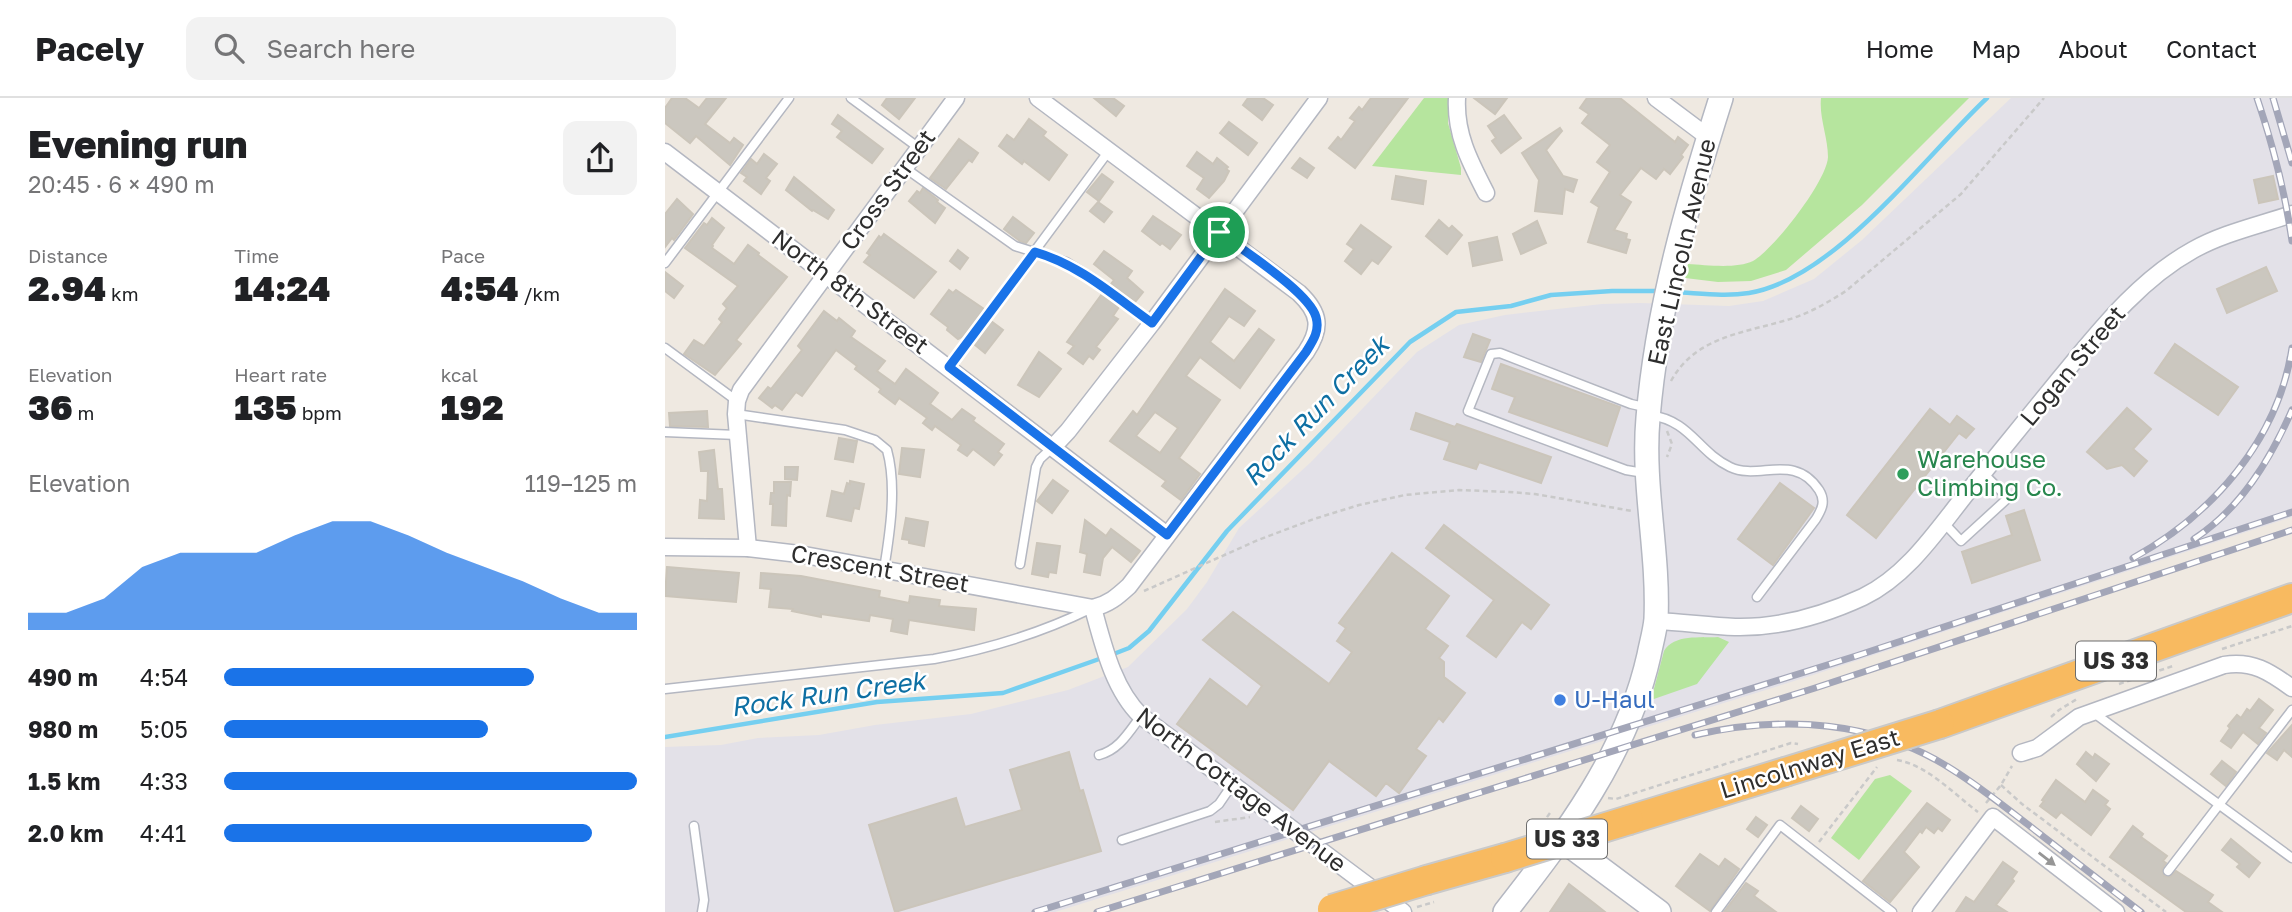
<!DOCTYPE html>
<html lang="en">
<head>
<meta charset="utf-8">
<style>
	body { margin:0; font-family:"Golos Text",sans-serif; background:#f2f2f2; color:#202124; height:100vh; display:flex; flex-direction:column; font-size:26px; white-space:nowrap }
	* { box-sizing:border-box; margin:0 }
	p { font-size:23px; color:#757577 }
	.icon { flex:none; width:38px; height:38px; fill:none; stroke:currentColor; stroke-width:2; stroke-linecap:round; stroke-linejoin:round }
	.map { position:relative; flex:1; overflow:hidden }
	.details { display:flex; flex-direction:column; background:#fff; width:665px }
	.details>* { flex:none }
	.pin { position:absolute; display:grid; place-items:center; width:60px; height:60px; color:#fff; margin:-30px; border:4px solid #fff; border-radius:50%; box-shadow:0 2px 7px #0007 }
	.round { display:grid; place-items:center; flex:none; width:74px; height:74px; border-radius:14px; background:#f2f2f2 }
	.head { display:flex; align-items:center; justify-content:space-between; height:119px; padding:0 28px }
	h1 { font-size:38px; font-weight:800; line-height:52px }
	.figures { display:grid; grid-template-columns:repeat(3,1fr); gap:10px; height:119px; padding:7px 28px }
	.figures div { display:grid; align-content:center }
	.figures b { font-size:35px; font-weight:800 }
	.figures small { font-size:19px; font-weight:400 }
	.figures p { font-size:19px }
	.chart { height:196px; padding:14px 28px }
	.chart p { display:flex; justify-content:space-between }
	.chart svg { width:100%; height:126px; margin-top:7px; fill:#1a73e8; opacity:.7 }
	ul { padding:0 28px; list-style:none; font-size:23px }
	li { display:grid; grid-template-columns:112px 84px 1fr; align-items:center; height:52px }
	li i { height:18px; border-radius:9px; background:#1a73e8 }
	header { display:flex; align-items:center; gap:42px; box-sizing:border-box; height:98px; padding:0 35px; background:#fff; border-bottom:2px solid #e0e0e0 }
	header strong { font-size:33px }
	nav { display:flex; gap:38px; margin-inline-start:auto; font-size:24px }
	.search { width:490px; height:63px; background:#f2f2f2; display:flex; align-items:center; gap:18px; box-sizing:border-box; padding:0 24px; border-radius:14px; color:#757577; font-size:26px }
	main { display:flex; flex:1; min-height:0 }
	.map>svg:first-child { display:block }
	.industrial { fill:#e3e1e8 }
	.green { fill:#b6e59e }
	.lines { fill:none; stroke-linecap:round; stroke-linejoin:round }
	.stream { stroke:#75cff0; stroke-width:4.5 }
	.building { fill:#cbc7bf; stroke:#cbc5ba; stroke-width:2; fill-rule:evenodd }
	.service-casing { stroke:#b4b7c1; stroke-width:11 }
	.minor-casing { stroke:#b4b7c1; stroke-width:19 }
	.secondary-casing { stroke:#b4b7c1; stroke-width:26 }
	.trunk-casing { stroke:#c9c9c9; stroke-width:32 }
	.path { stroke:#c9c9c9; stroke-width:2.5; stroke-dasharray:5 3.5; stroke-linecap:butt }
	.service { stroke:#fff; stroke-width:8 }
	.minor { stroke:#fff; stroke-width:16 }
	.secondary { stroke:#fff; stroke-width:23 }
	.trunk { stroke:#f8ba60; stroke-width:28 }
	.rail-casing { stroke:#a3a6b8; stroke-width:7 }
	.rail { stroke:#fff; stroke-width:4.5; stroke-dasharray:13; stroke-linecap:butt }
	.trunk-bridge-casing { stroke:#c9c9c9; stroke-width:32; stroke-linecap:butt }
	.trunk-bridge { stroke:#f8ba60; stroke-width:28 }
	.oneway { fill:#969696 }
	.route-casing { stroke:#fff; stroke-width:14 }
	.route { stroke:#1a73e8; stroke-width:9 }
	.leisure-dot { fill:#2e9e5b; stroke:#fff; stroke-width:2.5 }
	.shop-dot { fill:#3f7fe0; stroke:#fff; stroke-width:2.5 }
	.labels { text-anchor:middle; stroke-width:5; stroke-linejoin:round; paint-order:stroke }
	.shield { fill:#fff; stroke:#6d6d6d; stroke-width:2 }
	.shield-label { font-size:23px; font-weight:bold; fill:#2e2e2e }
	.street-label { font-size:24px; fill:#2e2e2e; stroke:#fff }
	.leisure-label { font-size:24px; fill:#27864d; stroke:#fff; text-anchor:start }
	.shop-label { font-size:24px; fill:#366cbe; stroke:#fff; text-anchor:start }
	.water-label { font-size:26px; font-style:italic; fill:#0d6fa3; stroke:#fff }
</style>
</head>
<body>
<header>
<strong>Pacely</strong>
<div class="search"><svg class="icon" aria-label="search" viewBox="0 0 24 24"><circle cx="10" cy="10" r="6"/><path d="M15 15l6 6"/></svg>Search here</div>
<nav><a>Home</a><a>Map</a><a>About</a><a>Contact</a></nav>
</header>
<main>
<section class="details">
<div class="head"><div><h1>Evening run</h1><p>20:45 · 6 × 490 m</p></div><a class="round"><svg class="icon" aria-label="share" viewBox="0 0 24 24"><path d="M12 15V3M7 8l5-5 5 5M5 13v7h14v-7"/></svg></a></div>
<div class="figures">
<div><p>Distance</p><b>2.94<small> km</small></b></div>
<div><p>Time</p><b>14:24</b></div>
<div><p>Pace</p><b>4:54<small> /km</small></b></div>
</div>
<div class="figures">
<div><p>Elevation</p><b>36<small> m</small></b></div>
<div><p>Heart rate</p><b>135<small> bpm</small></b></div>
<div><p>kcal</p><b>192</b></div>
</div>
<div class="chart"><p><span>Elevation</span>119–125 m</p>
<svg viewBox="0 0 160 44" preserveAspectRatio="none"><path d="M0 44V38L10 38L20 33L30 22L40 17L50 17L60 17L70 11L80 6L90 6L100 11L110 17L120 22L130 27L140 33L150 38L160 38V44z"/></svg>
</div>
<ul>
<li><b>490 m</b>4:54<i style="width:75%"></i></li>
<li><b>980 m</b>5:05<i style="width:64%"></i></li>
<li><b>1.5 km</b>4:33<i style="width:100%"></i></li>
<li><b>2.0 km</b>4:41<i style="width:89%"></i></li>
</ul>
</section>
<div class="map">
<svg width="1627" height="814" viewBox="0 0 1627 814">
	<rect width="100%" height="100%" fill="#efe9e1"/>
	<!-- industrial -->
	<polygon class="industrial" points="1346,0 1627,0 1627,419 1145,578 390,814 0,814 0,649 56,647 93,640 154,637 210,627 306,616 403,592 463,569 522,511 542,484 574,430 646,364 752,254 794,227 840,217 937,206 975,205 1064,208 1098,203 1149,181 1197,142"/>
	<!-- green -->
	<g class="green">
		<polygon points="759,0 784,0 783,25 796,70 796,77 707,68"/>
		<path d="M1156,0H1304L1197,107L1121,172L1086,183L1053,184L1020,180L1023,166C1041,167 1072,171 1088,163C1109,151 1162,83 1163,59C1163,39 1154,20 1156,0Z"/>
		<path d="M1053,539L1064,544L1032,586L986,602L999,553C1009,536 1035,540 1053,539Z"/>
		<polygon points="1225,677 1247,693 1194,762 1166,740 1210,681"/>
	</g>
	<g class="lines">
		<!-- stream -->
		<g class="stream">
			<path d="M1008,194C1033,195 1059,199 1084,195C1170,181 1260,58 1322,0"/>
			<polyline points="446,557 464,550 484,533 562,433 745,244 791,214 846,208 886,197 947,193 996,193"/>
			<polyline points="0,639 212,604 338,595 437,560"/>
		</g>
	</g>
	<!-- building -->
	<g class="building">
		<polygon points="7,0 20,0 34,10 42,0 61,0 40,26 65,45 69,40 78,47 65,67 31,38 25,45 0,25 0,10"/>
		<polygon points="222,0 250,0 234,21 217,7"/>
		<polygon points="429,0 448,0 459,8 451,18"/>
		<polygon points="583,0 598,0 608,7 597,22 578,7"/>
		<polygon points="706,0 743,0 690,70 664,50 673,39 676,42 690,23 685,20 694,9 697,12"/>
		<polygon points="809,0 842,0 830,16"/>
		<polygon points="922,0 955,0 1010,44 1013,39 1023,47 1016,57 1018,59 1005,76 999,71 991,81 976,70 955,97 966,104 949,132 962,136 961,141 965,142 961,155 923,144 934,109 926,104 945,74 932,64 945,47 917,25 924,16 915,10"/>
		<polygon points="173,17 218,51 207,65 172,39 177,33 167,26"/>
		<polygon points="839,17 856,40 836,55 827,43 831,40 823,28"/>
		<polygon points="364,21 381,34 378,38 402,57 384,82 359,63 357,66 334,48 342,37 349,42"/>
		<polygon points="564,24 592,45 583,57 555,35"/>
		<polygon points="895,30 897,33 881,52 898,78 912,82 908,94 900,91 897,116 870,113 874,82 857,55"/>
		<polygon points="294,41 313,55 307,64 304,62 281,91 265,80"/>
		<polygon points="532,54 548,66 552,60 563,69 561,71 564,73 559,83 544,100 532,91 539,80 522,68"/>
		<polygon points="99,56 112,66 101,80 105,83 96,96 79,83 82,79 76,75 86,61 92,66"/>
		<polygon points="635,60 649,70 642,80 627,70"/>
		<polygon points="437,76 448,84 434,103 422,94"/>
		<polygon points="731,78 761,83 758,106 727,101"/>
		<polygon points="1608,78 1613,101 1594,105 1589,82"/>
		<polygon points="129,79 169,112 163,121 148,112 147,113 121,92"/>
		<polygon points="258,90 273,102 272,104 280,110 270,125 244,103 252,93 255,95"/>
		<polygon points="12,101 28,116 9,142 7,140 0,149 0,116"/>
		<polygon points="433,104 447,114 439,124 425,113"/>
		<polygon points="488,118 516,137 505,151 497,145 495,147 477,133"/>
		<polygon points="348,119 369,135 361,145 355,143 339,131"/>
		<polygon points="47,120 59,130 47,147 48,148 47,150 69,166 83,147 94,155 93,157 122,179 71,242 76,246 50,277 19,256 29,242 39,248 57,224 54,221 62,210 58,206 73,188 20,150 39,125 42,127"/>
		<polygon points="774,122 784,131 787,128 797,137 782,156 761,138"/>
		<polygon points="872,123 881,145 856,156 848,136"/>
		<polygon points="696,127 726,149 713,166 707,162 696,176 680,163 689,151 682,146"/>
		<polygon points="219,136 271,174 249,200 199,164 205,157 202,155 214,138 216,140"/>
		<polygon points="832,139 837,162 808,168 804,145"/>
		<polygon points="293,152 303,160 295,171 285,163"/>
		<polygon points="439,153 467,173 462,180 478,194 470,204 446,186 449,182 429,166"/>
		<polygon points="1601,169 1612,193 1562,215 1552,191"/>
		<polygon points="0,174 18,188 9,200 0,193"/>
		<path d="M560,191L590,213L579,228L564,218L545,244L569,263L594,231L609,242L575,290L535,259L521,278L555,302L514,360L535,376L516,402L497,388L501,383L445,343L468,313L472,317ZM490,314L513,330L495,355L471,338Z"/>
		<polygon points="284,192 288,195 291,192 319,211 299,238 293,241 282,232 283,229 266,216"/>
		<polygon points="437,196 454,209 448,218 453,221 431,249 435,252 428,261 424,258 418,266 403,255 409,248 402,244"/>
		<polygon points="159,213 172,223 174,220 190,233 186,239 220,263 212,273 230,286 241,271 273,295 265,306 287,322 297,311 310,320 308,323 339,346 333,354 337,357 329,367 308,351 302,358 293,352 296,347 270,328 267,332 258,325 262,320 234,300 230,306 214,294 216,291 190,271 192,268 171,252 137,298 131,294 117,312 110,307 107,310 94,300 103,289 106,291 137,252 133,248"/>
		<polygon points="326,223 338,232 320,255 309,246"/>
		<polygon points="808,236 825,242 816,264 799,259"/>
		<polygon points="1510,246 1573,289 1553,317 1490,275"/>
		<polygon points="374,254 396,271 374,299 353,287"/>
		<polygon points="836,266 955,309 942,348 844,314 850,299 827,291"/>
		<polygon points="1462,310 1486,331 1468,351 1482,363 1469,378 1457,367 1442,371 1422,354"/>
		<polygon points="1265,311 1285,327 1292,318 1309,331 1301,340 1294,335 1211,440 1182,417"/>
		<polygon points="42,313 43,329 5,328 4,315"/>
		<polygon points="751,315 790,329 792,326 886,359 876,385 814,364 811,371 779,361 785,344 746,331"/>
		<polygon points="174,340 192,343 188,364 170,361"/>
		<polygon points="237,350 259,352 255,379 234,376"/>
		<polygon points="49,352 53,391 57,391 59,421 34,420 35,402 42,403 43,373 36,373 34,354"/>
		<polygon points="120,369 133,369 132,382 120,381"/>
		<polygon points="388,382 403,393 387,415 372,403"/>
		<polygon points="185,383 199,386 194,411 189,410 186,423 162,418 167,393 179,396 182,385 185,386"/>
		<polygon points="109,384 126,384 125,398 122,397 121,428 107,427 108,406 105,406 106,395 109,395"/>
		<polygon points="1115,385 1149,410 1108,467 1073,441"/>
		<polygon points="1359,412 1375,462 1307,485 1297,454 1347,437 1341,418"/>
		<polygon points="241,420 263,424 259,448 244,445 244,442 237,441"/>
		<polygon points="420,422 441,438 446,431 475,453 466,464 447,449 438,460 435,477 419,474 422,456 415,454"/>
		<polygon points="779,427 884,507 866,531 857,524 831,559 802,538 829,502 761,450"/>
		<polygon points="372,445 395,448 391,475 384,474 383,479 367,476"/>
		<polygon points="727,455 784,498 760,531 783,548 774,560 779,564 779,579 800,595 778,624 774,620 751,651 761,658 734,695 721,685 711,698 664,663 628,712 512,626 545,581 582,609 597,588 538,542 568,514 664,586 687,554 672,543 681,530 674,525"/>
		<polygon points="2,469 74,475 71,504 0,498"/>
		<polygon points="96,475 136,478 215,493 214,499 244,505 245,498 275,502 274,508 311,511 309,532 244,522 242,536 226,533 228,521 205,517 204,523 156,516 156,519 127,513 128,511 104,509 106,491 95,490"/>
		<polygon points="1594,601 1608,612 1594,630 1601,635 1593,646 1578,634 1566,650 1556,643 1565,630 1563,628 1572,617 1576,620 1582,611 1585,613"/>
		<polygon points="1627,627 1627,659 1619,652 1612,662 1602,655"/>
		<polygon points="404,654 415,693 418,692 436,753 230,814 204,727 291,700 300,729 357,712 345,672"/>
		<polygon points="1421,654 1428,660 1430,656 1444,666 1431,683 1412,666"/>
		<polygon points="1557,663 1571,674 1561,688 1546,676"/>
		<polygon points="1391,682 1420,704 1428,692 1443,703 1440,707 1445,711 1426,737 1396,714 1391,720 1375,708 1379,703 1377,702"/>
		<polygon points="1262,705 1285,722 1277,733 1273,730 1269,735 1261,729 1257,735 1255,733 1239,754 1254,769 1225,804 1198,783"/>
		<polygon points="1136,708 1153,721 1144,733 1127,720"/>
		<polygon points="1091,719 1102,727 1093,739 1082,731"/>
		<polygon points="1468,728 1478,736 1476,739 1502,758 1498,763 1501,765 1497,771 1499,778 1505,779 1511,773 1548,797 1543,804 1557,814 1521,814 1445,759"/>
		<polygon points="1566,741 1595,765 1584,779 1572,769 1575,766 1557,752"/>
		<polygon points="1035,756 1054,769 1060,761 1074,771 1045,813 1011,788"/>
		<polygon points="1338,764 1352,774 1347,781 1349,783 1331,807 1342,814 1291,814 1301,799 1309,804"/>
		<polygon points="1081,785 1093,793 1089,798 1111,814 1059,814"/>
		<polygon points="904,786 930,806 940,814 885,814"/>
	</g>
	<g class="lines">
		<!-- service casing -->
		<g class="service-casing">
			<g id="service">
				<polyline points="186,0 254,50"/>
				<polyline points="240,70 350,148 401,164 427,180 487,225"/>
				<polyline points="0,165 124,0"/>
				<polyline points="0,250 72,303"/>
				<polyline points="284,269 443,54"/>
				<path d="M71,316L180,332L210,342L222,352C232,388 225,435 219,471"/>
				<path d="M985,317C1026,323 1032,353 1065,369C1094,383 1129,354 1154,392C1161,403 1157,411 1151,421L1092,499"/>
				<polyline points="0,334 72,337"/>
				<polyline points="979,375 961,372 803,313 826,256 835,255 966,306 984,310"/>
				<polyline points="1278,424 1296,443 1343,400 1318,375"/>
				<polyline points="355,466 371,369 375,361 389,348"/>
				<path d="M0,591L269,561C323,551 376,535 425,511"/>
				<polyline points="1429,615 1627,760"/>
				<path d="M434,657C454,652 464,634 476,618"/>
				<polyline points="29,728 39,802 37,814"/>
				<polyline points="457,742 545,713 554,706 567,687"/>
				<polyline points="1503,773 1627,612"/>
				<polyline points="1051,814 1115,727 1227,814"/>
			</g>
		</g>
		<!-- minor casing -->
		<g class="minor-casing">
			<g id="minor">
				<path d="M792,0C790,36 805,64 821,95"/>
				<polyline points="991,0 1043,39"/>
				<polyline points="0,54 502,437"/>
				<polyline points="389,348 403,333 487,225 654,0"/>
				<path d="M0,449L83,450L134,456L428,510C444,506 452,499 464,488L641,254C657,230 655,215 634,195L373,0"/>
				<polyline points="83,450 71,316 72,303 76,292 291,0"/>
				<path d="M428,510C438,546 448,591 476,618L738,814"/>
				<path d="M991,523C1017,524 1044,528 1070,529C1113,530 1159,517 1198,499C1244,477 1274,429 1305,391C1334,355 1363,320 1392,284C1432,236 1472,183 1528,152C1558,135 1595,127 1627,116"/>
				<path d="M1356,655L1372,650L1414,619L1559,567C1587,562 1605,574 1627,590"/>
				<polyline points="1256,814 1328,719 1451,814"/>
			</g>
		</g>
		<!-- secondary casing -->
		<g class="secondary-casing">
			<g id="secondary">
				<polyline points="896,741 994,814"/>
				<path d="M840,814C901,736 962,656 984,557C986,546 990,533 991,521C994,454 977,387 983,320C992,210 1023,104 1056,0"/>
			</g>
		</g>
		<!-- trunk casing -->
		<g class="trunk-casing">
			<g id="trunk">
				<polyline points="1275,626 1627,500"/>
				<polyline points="964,722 1120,674"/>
				<polyline points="762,782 840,760"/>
			</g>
		</g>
		<!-- path -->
		<g class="path">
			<path d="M1006,283C1030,239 1078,235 1122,222C1143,216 1162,205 1181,193L1296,96L1379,0"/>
			<polyline points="1002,333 1007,346 1002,359"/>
			<polyline points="479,493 593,442 649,421 694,407 740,397 794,392 844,394 870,396 967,413"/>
			<polyline points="1557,551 1627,528"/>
			<polyline points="1454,586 1508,568"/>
			<polyline points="1386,619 1394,612 1412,601"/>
			<path d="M1232,662C1262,667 1289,696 1313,714"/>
			<polyline points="1336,687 1357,706 1501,814"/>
			<polyline points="943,700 951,701 1126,645 1133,646"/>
			<polyline points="1321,705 1336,687 1347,668"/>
			<polyline points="550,724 585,719"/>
			<polyline points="877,726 885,715"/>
			<polyline points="1154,744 1212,669"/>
			<polyline points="752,809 769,804"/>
		</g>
		<!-- service -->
		<use href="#service" class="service"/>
		<!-- minor -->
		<use href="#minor" class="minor"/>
		<!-- secondary -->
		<use href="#secondary" class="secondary"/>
		<!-- trunk -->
		<use href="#trunk" class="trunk"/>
		<!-- rail casing -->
		<g class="rail-casing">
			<g id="rail">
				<path d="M1592,0C1608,47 1620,94 1627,143"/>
				<polyline points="1608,0 1627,65"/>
				<path d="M1529,441C1576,410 1605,362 1627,312"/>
				<path d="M1468,460C1548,416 1613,342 1627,250"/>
				<path d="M1030,637C1118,617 1211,622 1288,672C1315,689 1340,709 1366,729C1402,757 1439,786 1476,814"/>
				<polyline points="370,814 1191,558 1627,414"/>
				<polyline points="432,814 1150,590 1627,432"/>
			</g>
		</g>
		<!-- rail -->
		<use href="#rail" class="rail"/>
		<!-- trunk-bridge casing -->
		<g class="trunk-bridge-casing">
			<g id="trunk-bridge">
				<polyline points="1120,674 1275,626"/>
				<polyline points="840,760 964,722"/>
				<polyline points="667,811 762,782"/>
			</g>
		</g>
		<!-- trunk-bridge -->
		<use href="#trunk-bridge" class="trunk-bridge"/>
	</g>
	<!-- one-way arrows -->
	<defs><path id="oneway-solid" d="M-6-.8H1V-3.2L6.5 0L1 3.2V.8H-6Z" transform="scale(1.75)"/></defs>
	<use class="oneway" href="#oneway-solid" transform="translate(1382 761) rotate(38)"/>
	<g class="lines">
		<!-- route casing -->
		<g class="route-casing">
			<path id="route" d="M554,134C577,152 644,194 651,219C655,233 648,243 641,254L502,437L284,269L370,154C415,167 449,198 487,225Z"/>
		</g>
		<!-- route -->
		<use href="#route" class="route"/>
	</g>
	<!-- markers -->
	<circle class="leisure-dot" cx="1238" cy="376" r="7"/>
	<circle class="shop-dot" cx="895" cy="602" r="7"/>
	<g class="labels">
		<!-- shield labels -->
		<g class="shield">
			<rect x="1411" y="543.5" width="80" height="39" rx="5"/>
			<rect x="862" y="721.5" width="80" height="39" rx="5"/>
		</g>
		<g class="shield-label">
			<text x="1451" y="571">US 33</text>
			<text x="902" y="749">US 33</text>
		</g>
		<!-- street labels -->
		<g class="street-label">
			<text transform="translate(223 92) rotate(-54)" y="8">Cross Street</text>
			<text transform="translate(1017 154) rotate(-77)" y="8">East Lincoln Avenue</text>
			<text transform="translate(185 194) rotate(37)" y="8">North 8th Street</text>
			<text transform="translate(1408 268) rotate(-50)" y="8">Logan Street</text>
			<text transform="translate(215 471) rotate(10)" y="8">Crescent Street</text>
			<text transform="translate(1145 666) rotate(-17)" y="8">Lincolnway East</text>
			<text transform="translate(576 692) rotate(37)" y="8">North Cottage Avenue</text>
		</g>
		<!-- leisure labels -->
		<g class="leisure-label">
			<text x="1252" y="370">Warehouse<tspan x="1252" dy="28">Climbing Co.</tspan></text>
		</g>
		<!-- shop labels -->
		<g class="shop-label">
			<text x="909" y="610">U-Haul</text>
		</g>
		<!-- water labels -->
		<g class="water-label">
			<text transform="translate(651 313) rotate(-46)" y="9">Rock Run Creek</text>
			<text transform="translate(163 596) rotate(-8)" y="9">Rock Run Creek</text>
		</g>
	</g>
</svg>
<div class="pin" style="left:554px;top:134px;background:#1e9e55"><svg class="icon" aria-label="arrive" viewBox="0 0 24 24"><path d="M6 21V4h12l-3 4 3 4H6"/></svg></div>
</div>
</main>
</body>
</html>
